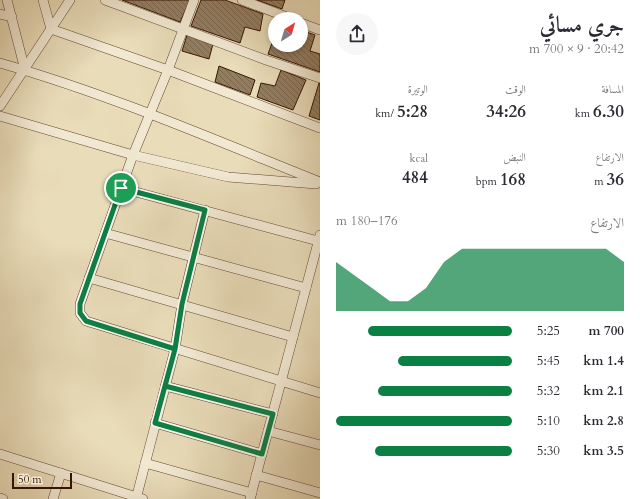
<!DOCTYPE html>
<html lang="ar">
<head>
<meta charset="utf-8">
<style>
	body { margin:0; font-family:Cardo,Amiri,serif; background:#f7f7f7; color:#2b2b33; direction:rtl; height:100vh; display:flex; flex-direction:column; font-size:15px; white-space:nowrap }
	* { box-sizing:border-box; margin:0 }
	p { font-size:13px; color:#7c7c81 }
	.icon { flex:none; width:22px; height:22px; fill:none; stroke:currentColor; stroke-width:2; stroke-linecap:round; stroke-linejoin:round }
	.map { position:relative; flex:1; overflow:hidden; direction:ltr }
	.sheet { display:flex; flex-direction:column; background:#fff; width:320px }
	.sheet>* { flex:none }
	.needle { width:26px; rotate:37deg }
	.buttons { position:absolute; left:268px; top:12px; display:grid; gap:8px }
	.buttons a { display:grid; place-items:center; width:40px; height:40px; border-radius:50%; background:#fff; box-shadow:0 2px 6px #0003; font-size:20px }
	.scale { position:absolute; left:12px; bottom:10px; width:60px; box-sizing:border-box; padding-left:4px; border:2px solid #361602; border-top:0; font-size:11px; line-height:14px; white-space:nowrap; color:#361602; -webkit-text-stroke:3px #f1e8d2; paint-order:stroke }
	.pin { position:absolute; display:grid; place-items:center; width:34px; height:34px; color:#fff; margin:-17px; border:2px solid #fff; border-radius:50%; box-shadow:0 1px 4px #0007 }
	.round { display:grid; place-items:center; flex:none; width:42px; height:42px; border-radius:21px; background:#f7f7f7 }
	.overview { display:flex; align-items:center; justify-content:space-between; height:68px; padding:0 16px }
	h1 { font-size:22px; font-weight:700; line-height:30px }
	.figures { display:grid; grid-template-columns:repeat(3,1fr); gap:6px; height:68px; padding:4px 16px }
	.figures div { display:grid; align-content:center }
	.figures b { font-size:17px; font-weight:700 }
	.figures small { font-size:11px; font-weight:400 }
	.figures p { font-size:11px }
	.chart { height:112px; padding:8px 16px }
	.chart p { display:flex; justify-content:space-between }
	.chart svg { width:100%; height:72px; margin-top:4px; fill:#0b8043; opacity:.7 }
	ul { padding:0 16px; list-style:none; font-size:13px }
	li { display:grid; grid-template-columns:64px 48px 1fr; align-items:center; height:30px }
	li i { height:10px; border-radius:5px; background:#0b8043 }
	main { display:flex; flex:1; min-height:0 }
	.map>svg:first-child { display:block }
	.building { fill:url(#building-back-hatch); stroke:#361602 }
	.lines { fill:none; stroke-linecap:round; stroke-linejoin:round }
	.street-casing { stroke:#634830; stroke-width:10 }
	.street { stroke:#f1e8d2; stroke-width:9 }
	.route-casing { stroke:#fff; stroke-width:8 }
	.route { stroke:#0b8043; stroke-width:5 }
</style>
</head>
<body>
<main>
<section class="sheet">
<div class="overview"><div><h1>جري مسائي</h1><p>20:42 · 9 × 700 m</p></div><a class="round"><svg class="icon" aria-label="share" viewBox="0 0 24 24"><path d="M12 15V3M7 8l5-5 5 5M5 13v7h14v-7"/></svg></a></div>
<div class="figures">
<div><p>المسافة</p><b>6.30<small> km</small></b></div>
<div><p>الوقت</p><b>34:26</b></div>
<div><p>الوتيرة</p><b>5:28<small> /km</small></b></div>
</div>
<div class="figures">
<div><p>الارتفاع</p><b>36<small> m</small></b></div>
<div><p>النبض</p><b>168<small> bpm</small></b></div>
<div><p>kcal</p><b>484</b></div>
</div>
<div class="chart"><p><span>الارتفاع</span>176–180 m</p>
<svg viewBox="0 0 160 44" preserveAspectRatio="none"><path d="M0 44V14L10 22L20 30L30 38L40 38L50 30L60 14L70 6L80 6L90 6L100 6L110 6L120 6L130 6L140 6L150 6L160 14V44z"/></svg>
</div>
<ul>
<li><b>700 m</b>5:25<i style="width:82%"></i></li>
<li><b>1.4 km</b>5:45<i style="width:65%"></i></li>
<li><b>2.1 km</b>5:32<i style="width:76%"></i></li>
<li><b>2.8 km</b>5:10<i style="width:100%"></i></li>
<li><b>3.5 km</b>5:30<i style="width:78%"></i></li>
</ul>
</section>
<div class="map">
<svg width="320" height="499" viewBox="0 0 320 499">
	<defs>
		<pattern id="building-back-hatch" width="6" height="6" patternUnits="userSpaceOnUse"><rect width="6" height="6" fill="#937d61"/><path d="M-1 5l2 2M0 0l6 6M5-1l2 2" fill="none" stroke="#79654e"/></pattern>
	</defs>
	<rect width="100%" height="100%" fill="#e9dcb9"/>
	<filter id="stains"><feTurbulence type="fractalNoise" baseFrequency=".005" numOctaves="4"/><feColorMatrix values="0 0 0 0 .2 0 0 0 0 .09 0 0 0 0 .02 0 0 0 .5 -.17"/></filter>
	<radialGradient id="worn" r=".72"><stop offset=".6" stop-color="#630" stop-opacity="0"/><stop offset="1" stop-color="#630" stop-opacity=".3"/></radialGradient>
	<!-- building -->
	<g class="building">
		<polygon points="122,0 190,0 180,22"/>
		<polygon points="201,0 225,0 263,14 260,31 245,27 240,43 191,26"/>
		<polygon points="257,0 285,0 282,9"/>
		<polygon points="301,30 315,35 310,51 320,54 320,72 268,54 275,35 275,45 301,45"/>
		<polygon points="187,35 213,44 209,59 182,51"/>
		<polygon points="219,66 255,80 250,95 215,82"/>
		<polygon points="281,70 306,80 293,110 257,97 261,83 275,86"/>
		<polygon points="319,83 320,84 320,120 309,116"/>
	</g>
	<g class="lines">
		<!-- street casing -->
		<g class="street-casing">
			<g id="street">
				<polyline points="7,0 25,70"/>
				<polyline points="43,0 51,29 168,70 320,128"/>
				<polyline points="105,0 266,60 320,78"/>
				<polyline points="194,0 168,70 133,155 80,304 80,313 86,321 320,393"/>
				<polyline points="242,0 292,19"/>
				<polyline points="0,14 12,17"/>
				<polyline points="301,23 320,30"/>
				<path d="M0,63C109,94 215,140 320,182"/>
				<polyline points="0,106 70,0"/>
				<polyline points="0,116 133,155 228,177 316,184"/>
				<polyline points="121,188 318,241"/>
				<polyline points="105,233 306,288"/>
				<polyline points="89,278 293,337"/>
				<polyline points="165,386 273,414"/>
				<polyline points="155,423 262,454"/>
				<polyline points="268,431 320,445"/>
				<polyline points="0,454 143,499"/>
				<polyline points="145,463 252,493"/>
				<polyline points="256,475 320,493"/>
				<polyline points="0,498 3,499"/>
				<polyline points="53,499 61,473"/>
				<polyline points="136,499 175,349 182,304 205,210"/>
				<polyline points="250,499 320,235"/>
			</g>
		</g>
		<!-- street -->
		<use href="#street" class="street"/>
	</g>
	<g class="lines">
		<!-- route casing -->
		<g class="route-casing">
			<polyline id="route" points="121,188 205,210 182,304 175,349 155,423 262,454 273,414 165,386 175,349 86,321 80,313 80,304 121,188"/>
		</g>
		<!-- route -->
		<use href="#route" class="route"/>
	</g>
	<rect width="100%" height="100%" filter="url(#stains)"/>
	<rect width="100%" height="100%" fill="url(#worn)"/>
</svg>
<div class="buttons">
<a><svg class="needle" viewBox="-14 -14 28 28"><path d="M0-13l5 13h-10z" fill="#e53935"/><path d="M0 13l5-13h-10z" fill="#7c7c81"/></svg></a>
</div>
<div class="scale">50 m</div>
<div class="pin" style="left:121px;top:188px;background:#1e9e55"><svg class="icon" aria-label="arrive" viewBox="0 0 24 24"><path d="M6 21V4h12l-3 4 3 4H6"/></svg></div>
</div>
</main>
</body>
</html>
